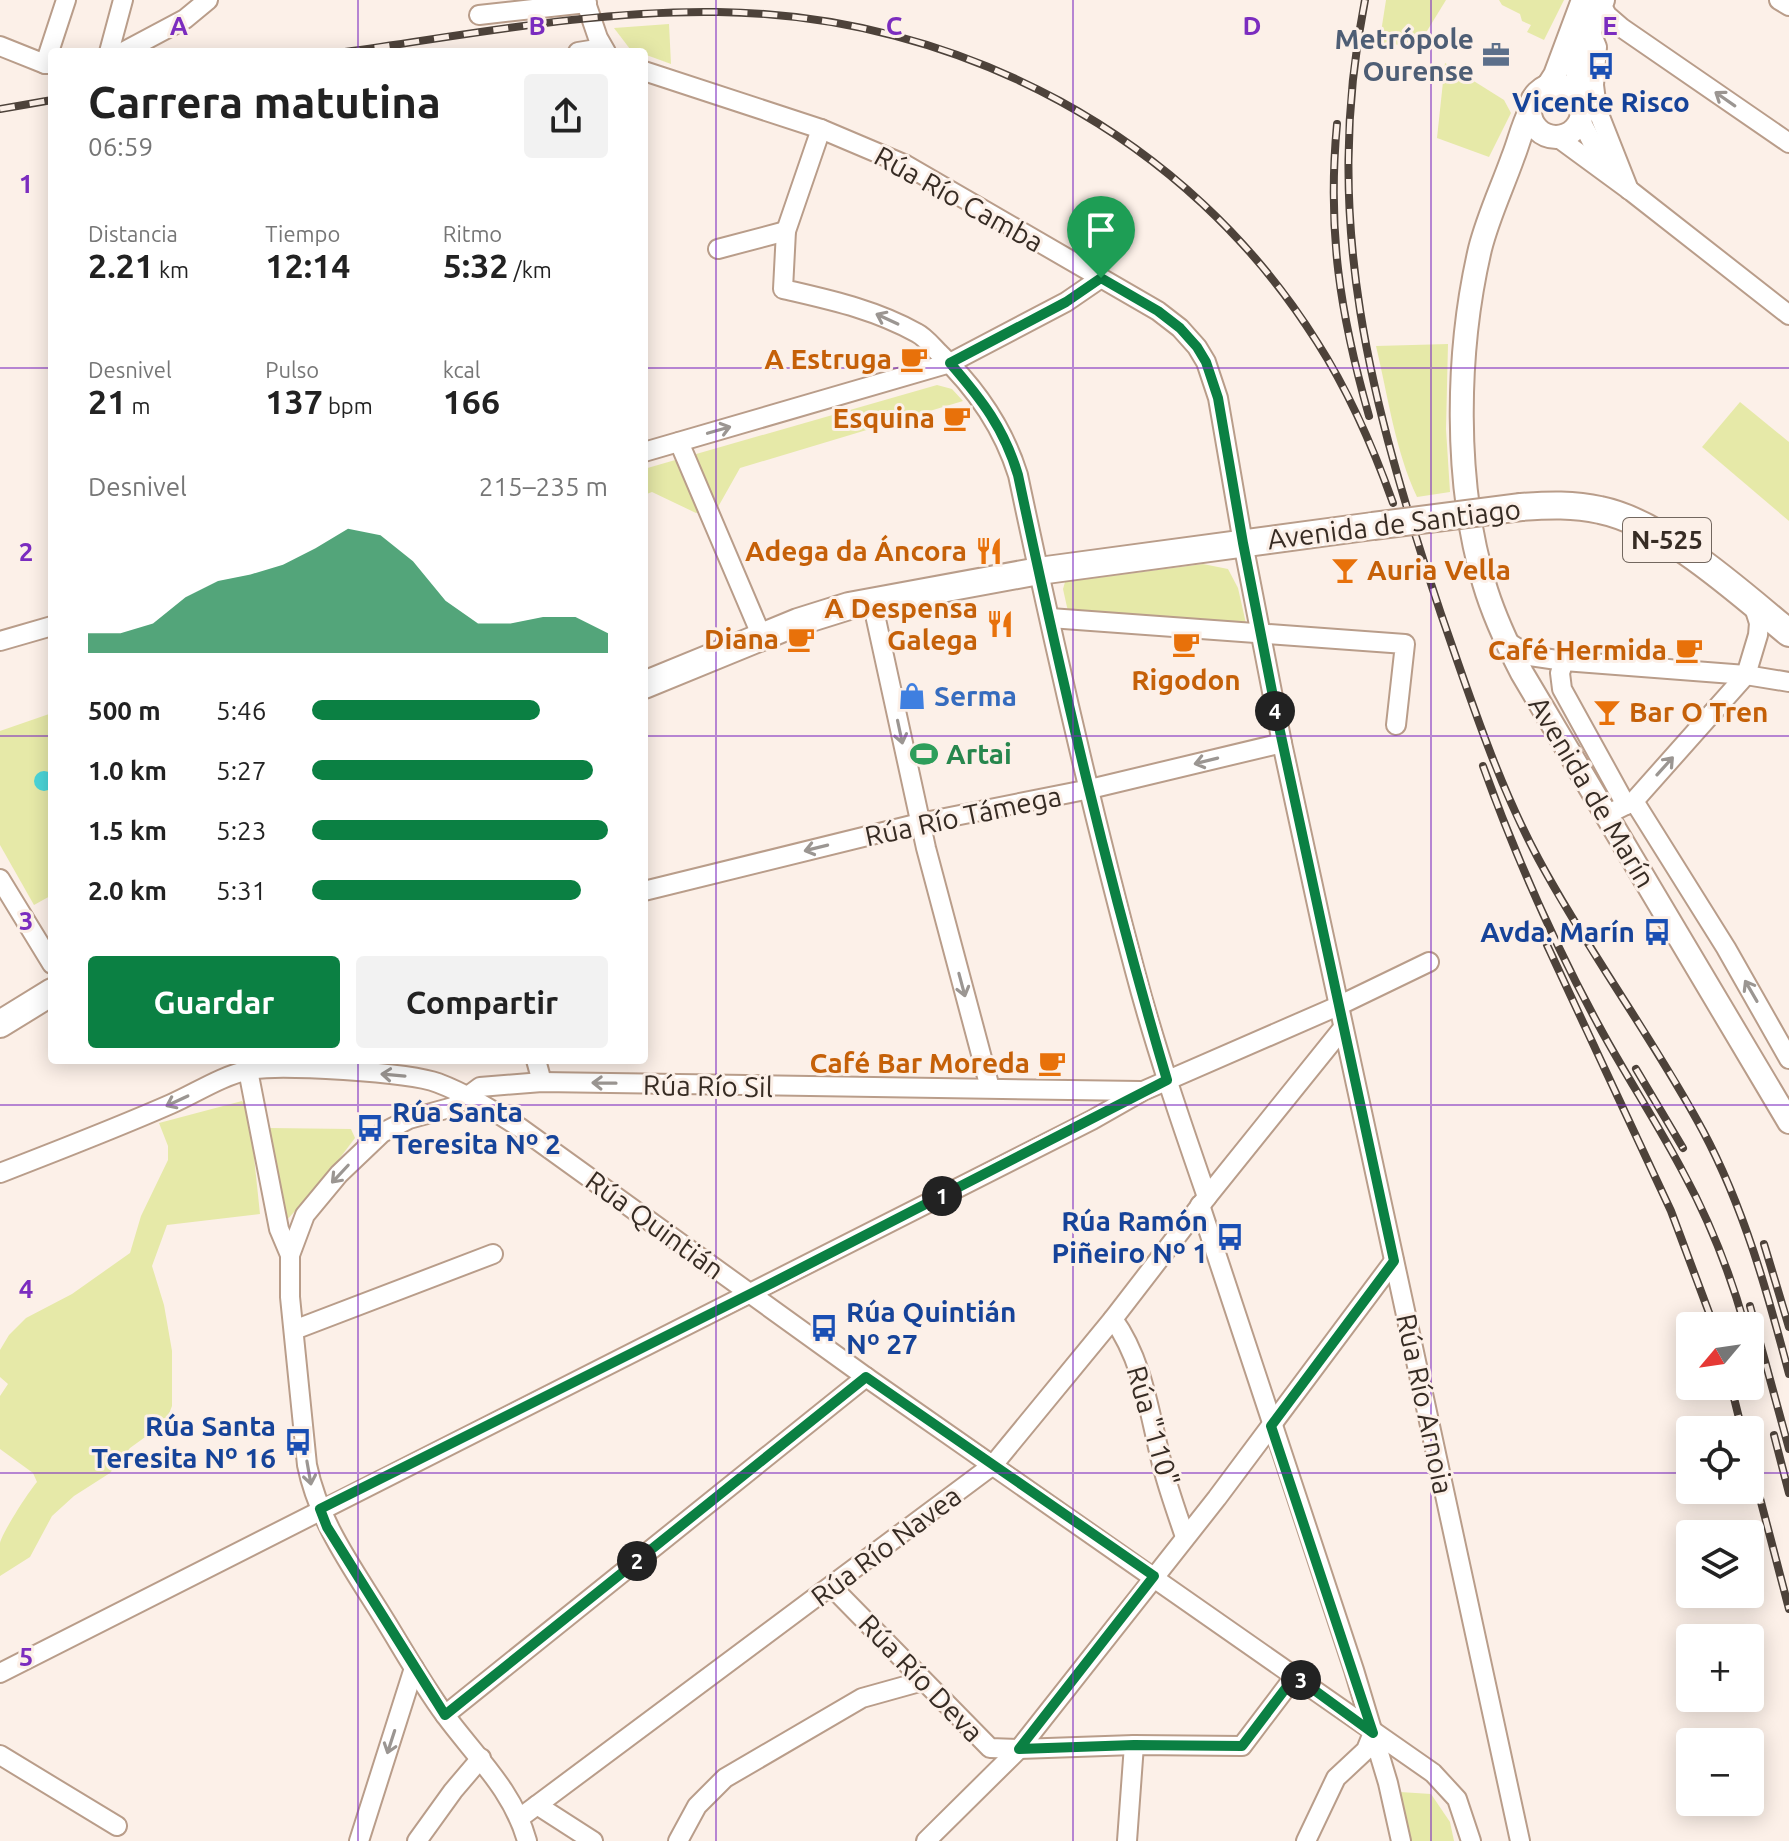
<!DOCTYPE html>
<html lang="es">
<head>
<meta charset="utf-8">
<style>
	body { margin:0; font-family:Ubuntu,sans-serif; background:#f2f2f2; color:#222; height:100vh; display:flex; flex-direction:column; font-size:30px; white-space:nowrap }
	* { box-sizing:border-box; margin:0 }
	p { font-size:26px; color:#767676 }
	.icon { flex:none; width:44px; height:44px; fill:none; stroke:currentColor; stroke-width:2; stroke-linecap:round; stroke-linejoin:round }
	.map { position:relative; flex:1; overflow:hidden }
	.sheet { position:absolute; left:48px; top:48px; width:600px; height:1016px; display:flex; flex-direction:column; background:#fff; border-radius:8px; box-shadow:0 4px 20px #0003 }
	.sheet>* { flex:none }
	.needle { width:52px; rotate:241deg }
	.fabs { position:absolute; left:1676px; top:1312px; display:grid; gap:16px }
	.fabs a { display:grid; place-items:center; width:88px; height:88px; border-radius:8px; background:#fff; box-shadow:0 4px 20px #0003; font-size:40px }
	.pin { position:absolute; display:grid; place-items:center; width:68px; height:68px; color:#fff; margin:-82px -34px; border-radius:50% 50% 50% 0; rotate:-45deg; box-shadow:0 0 8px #0007 }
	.pin .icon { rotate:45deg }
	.km { position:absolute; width:40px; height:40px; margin:-20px; border-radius:50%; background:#222; color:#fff; font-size:22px; line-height:40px; text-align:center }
	.round { display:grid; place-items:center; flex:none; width:84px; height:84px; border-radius:8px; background:#f2f2f2 }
	.summary { display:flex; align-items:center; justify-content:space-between; height:136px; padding:0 40px }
	h1 { font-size:44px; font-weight:700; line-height:60px }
	.figures { display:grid; grid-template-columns:repeat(3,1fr); gap:12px; height:136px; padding:8px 40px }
	.figures div { display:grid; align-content:center }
	.figures b { font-size:34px; font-weight:700 }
	.figures small { font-size:22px; font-weight:400 }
	.figures p { font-size:22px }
	.chart { height:224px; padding:16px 40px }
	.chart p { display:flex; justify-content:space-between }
	.chart svg { width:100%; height:144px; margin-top:8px; fill:#0b8043; opacity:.7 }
	.primary-button { display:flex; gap:16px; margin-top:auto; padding:16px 40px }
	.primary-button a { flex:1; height:92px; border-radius:8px; background:#0b8043; color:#fff; font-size:32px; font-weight:700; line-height:92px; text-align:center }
	.primary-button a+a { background:#f2f2f2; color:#222 }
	ul { padding:0 40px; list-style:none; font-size:26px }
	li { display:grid; grid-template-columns:128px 96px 1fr; align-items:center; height:60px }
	li i { height:20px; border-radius:10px; background:#0b8043 }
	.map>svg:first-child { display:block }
	.green { fill:#e6e9a8 }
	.water { fill:#4bd6d9 }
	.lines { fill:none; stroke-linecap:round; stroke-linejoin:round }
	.minor-casing { stroke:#b99d8a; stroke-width:22 }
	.major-casing { stroke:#b99d8a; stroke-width:26 }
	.highway-casing { stroke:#b99d8a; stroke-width:30 }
	.minor { stroke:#fff; stroke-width:18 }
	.major { stroke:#fff; stroke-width:22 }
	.highway { stroke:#fff; stroke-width:26 }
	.rail-casing { stroke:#4d423a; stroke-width:8 }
	.rail { stroke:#fcf0e8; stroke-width:5; stroke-dasharray:15; stroke-linecap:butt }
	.highway-bridge-casing { stroke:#b99d8a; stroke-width:30; stroke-linecap:butt }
	.highway-bridge { stroke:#fff; stroke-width:26 }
	.oneway { stroke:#9b9692 }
	.route-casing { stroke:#fff; stroke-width:16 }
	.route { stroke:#0b8043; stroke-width:10 }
	.grid { fill:none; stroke:#7b2cbf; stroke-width:2; stroke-opacity:0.55 }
	.labels { text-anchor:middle; stroke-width:6; stroke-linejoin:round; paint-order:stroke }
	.shield { fill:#fcf0e8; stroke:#72675f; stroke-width:2 }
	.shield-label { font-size:26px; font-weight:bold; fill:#372c24 }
	.service-label { font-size:28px; font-weight:bold; fill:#4e5e75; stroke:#fcf0e8; text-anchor:end }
	.transit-label { font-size:28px; font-weight:bold; fill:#164399; stroke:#fcf0e8; text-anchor:end }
	.street-label { font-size:28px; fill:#372c24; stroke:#fcf0e8 }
	.food-label { font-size:28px; font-weight:bold; fill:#c56008; stroke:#fcf0e8; text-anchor:end }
	.shop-label { font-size:28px; font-weight:bold; fill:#366cbe; stroke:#fcf0e8; text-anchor:start }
	.leisure-label { font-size:28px; font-weight:bold; fill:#27864d; stroke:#fcf0e8; text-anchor:start }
	.grid-label { font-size:26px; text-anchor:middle; font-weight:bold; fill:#7b2cbf; stroke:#fcf0e8; stroke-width:6; stroke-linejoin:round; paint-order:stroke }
</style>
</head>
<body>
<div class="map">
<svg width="1789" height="1841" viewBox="0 0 1789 1841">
	<rect width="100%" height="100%" fill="#fcf0e8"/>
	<!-- green -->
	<g class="green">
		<polygon points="1386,0 1446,0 1419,44 1379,45"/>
		<polygon points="1499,0 1564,0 1544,40 1527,32 1531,25 1522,21 1520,14 1502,5"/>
		<polygon points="669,24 671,64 630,49 614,28"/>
		<polygon points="1445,63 1504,100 1511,113 1489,157 1437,138"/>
		<path d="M1448,344L1446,429L1450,492L1417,497C1395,450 1388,396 1376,346Z"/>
		<polygon points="937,385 952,389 963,401 740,468 718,507 696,513 652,492 644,495 644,469"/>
		<polygon points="1740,402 1789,442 1789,521 1702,447"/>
		<polygon points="1203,564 1228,569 1238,588 1247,628 1069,616 1063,589 1065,582"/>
		<polygon points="52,713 52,895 34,905 0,845 0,731"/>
		<path d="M242,1101L249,1109L260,1214L167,1225L152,1266L164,1305L172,1351V1406L166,1422L130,1448L110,1473L74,1496L52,1516L30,1557L0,1576C0,1565 0,1553 0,1543C2,1533 29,1491 37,1482L33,1473L0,1449V1396L8,1384L0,1377V1350L9,1335L26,1318L72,1294L130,1253L141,1216L168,1160V1146L159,1123Z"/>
		<polygon points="270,1128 351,1129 355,1138 321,1183 284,1223"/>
		<polygon points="1400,1792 1431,1794 1450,1822 1454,1841 1406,1841 1401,1821"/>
	</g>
	<!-- water -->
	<circle class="water" cx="44" cy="781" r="10"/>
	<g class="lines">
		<!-- minor casing -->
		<g class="minor-casing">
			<g id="minor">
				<polyline points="585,0 598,38 606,52"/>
				<polyline points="1779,0 1789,6"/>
				<polyline points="1601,4 1607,15 1622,28 1789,143"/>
				<polyline points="479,15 587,3"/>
				<polyline points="1590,30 1597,47 1594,85 1597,109 1629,190"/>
				<polyline points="0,46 45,64 52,64"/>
				<polyline points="109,52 123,0"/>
				<polyline points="123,52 185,19 208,0"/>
				<polyline points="578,52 603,48"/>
				<polyline points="45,64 66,0"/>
				<polyline points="644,71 821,129 906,165 1158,311 1180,328 1197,347 1206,362 1218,398 1243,543 1282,743 1520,1841"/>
				<polyline points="1581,121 1592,142 1612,169"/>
				<path d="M821,129L786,231L783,289C830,300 874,309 917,333C925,337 932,346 939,353C976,388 1003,427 1018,475C1053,641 1091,807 1135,971C1155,1047 1181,1122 1207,1197"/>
				<polyline points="1557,137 1632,192 1789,315"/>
				<polyline points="718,249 786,231"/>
				<polyline points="679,442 762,637"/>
				<polyline points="644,452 950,363 1066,302 1101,278"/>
				<polyline points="872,601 926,848 990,1088"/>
				<polyline points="1050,618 1405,644 1396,725"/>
				<polyline points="1505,640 1530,656 1564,661 1746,675 1789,682"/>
				<polyline points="0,641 52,626"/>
				<polyline points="1564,661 1560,673 1562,689 1626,805"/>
				<polyline points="1634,801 1726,948 1789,1059"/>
				<polyline points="1606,815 1634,801 1746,675 1758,635 1759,623 1753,604"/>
				<polyline points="0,879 52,964"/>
				<polyline points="644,891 920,823 1090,789 1282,743"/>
				<polyline points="246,1060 279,1229 290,1255"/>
				<polyline points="536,1060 542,1082"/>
				<path d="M0,1173C57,1151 114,1129 171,1104C196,1093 221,1076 249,1070C279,1064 409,1072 438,1083C467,1094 492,1110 519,1127L866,1377L1433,1773L1457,1799L1471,1841"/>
				<polyline points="1200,1205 1354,1670 1388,1783 1401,1841"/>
				<path d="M1113,1319C1145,1363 1150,1420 1164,1472C1170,1494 1178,1516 1185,1537"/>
				<polyline points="294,1330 493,1254"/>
				<polyline points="832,1587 990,1748 1019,1749 1134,1745 1242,1746 1295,1676"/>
				<polyline points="0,1673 1092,1120 1143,1091 1338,1006 1429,962"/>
				<polyline points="445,1715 866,1377"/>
				<polyline points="0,1755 117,1826"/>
				<polyline points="537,1805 593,1841"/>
				<polyline points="521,1817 993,1465 1113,1319 1207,1197 1343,1028"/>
				<polyline points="359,1841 414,1668"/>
				<polyline points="417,1841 453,1791 481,1758"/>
				<path d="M527,1841C513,1790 475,1756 445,1715C423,1685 405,1653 386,1622C355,1571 319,1524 307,1465L290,1297V1255L305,1215L339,1174L382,1133L409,1119L453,1107L480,1087L542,1082L1140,1091"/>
				<polyline points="678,1841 697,1806 725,1778 862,1698 923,1681"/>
				<polyline points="926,1841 1019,1749 1217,1498 1394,1261"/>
				<polyline points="1127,1841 1134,1745"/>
				<polyline points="1306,1841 1336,1778 1366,1750 1373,1733"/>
			</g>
		</g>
		<!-- major casing -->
		<g class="major-casing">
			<g id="major">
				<circle cx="1556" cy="111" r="26"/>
				<polyline points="1548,86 1555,75 1583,0"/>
				<path d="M1579,98C1572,64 1590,31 1603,0"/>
				<path d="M1530,111C1522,127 1519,142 1513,157C1502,188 1488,217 1480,249C1456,352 1454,481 1484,583C1493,614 1507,644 1522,673L1789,1122"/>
			</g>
		</g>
		<!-- highway casing -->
		<g class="highway-casing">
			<g id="highway">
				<path d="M1521,507C1548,505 1574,504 1600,510C1664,523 1739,592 1789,633"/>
				<polyline points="644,685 798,622 849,606 1039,571 1373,526"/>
				<polyline points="0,1024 52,992"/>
			</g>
		</g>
		<!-- minor -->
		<use href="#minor" class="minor"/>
		<!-- major -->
		<use href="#major" class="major"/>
		<!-- highway -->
		<use href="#highway" class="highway"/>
		<!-- rail casing -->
		<g class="rail-casing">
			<g id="rail">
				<path d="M1365,0C1321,222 1371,404 1441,614C1470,697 1497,782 1539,860C1589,953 1653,1038 1703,1131C1744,1208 1767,1291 1789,1374"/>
				<path d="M345,52C468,35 593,10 718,12C959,15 1188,136 1317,342C1349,392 1373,447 1393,503"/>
				<polyline points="0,109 52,100"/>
				<path d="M1337,124C1327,231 1340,314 1369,416"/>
				<path d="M1483,766C1515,855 1554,943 1599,1026C1626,1076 1658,1124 1684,1174C1710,1222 1730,1273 1745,1326"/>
				<polyline points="1547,945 1671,1211 1714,1326"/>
				<polyline points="1636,1069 1683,1148"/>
				<polyline points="1764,1244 1789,1327"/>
				<polyline points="1750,1306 1789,1449"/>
				<polyline points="1731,1386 1742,1430"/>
				<polyline points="1774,1435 1789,1493"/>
				<polyline points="1750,1460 1789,1609"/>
			</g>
		</g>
		<!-- rail -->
		<use href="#rail" class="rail"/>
		<!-- highway-bridge casing -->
		<g class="highway-bridge-casing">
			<polyline id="highway-bridge" points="1373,526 1521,507"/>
		</g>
		<!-- highway-bridge -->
		<use href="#highway-bridge" class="highway-bridge"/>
	</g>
	<!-- one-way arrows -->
	<defs><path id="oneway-shaft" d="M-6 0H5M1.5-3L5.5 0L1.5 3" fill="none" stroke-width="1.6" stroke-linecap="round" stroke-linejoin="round" transform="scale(2)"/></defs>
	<g class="oneway">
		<use href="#oneway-shaft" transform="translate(1725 99) rotate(-145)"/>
		<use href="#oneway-shaft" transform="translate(887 319) rotate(-155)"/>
		<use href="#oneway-shaft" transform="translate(719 430) rotate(-16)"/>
		<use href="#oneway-shaft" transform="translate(900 732) rotate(78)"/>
		<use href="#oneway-shaft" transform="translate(1206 761) rotate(166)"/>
		<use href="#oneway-shaft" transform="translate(1665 766) rotate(-48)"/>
		<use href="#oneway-shaft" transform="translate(816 848) rotate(166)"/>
		<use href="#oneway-shaft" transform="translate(962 985) rotate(75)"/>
		<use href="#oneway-shaft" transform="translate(1751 991) rotate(-120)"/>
		<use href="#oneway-shaft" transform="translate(393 1075) rotate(-175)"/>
		<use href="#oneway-shaft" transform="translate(604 1083) rotate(-179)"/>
		<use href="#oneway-shaft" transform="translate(177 1101) rotate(155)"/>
		<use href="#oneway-shaft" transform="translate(340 1174) rotate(133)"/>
		<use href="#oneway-shaft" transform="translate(309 1473) rotate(80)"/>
		<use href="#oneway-shaft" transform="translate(391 1742) rotate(108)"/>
	</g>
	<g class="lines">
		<!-- route casing -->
		<g class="route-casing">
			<path id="route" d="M1101,278L1158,311L1180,328L1197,347L1206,362L1218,398L1243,543L1278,722L1394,1261L1271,1426L1373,1733L1295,1676L1242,1746L1134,1745L1019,1749L1154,1576L866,1377L445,1715L327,1527L320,1509L772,1283L1167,1080C1108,881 1061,678 1018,475C1004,428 982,400 950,363L1066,302Z"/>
		</g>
		<!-- route -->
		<use href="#route" class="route"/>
	</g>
	<!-- grid -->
	<path class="grid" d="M358,0V52M716,0V1841M1073,0V1841M1431,0V1841M0,368H52M644,368H1789M0,736H52M644,736H1789M358,1060V1841M0,1105H1789M0,1473H1690M1750,1473H1789"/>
	<!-- icons -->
	<defs>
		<g id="office-bare" transform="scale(2.16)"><path d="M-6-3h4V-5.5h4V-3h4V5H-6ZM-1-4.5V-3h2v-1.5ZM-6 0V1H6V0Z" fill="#5c6f8a" stroke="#fcf0e8" stroke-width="2.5" paint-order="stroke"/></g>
		<g id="bus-bare" transform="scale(2.16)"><path d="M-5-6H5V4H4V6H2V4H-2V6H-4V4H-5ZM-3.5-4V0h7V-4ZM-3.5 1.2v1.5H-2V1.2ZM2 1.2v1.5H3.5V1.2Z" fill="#1a4fb4" stroke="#fcf0e8" stroke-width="2.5" paint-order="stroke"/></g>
		<g id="cafe-bare" transform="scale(2.16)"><path d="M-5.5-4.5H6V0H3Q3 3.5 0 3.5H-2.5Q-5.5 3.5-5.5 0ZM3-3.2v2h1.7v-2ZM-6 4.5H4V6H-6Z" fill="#e8710a" stroke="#fcf0e8" stroke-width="2.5" paint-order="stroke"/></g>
		<g id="restaurant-bare" transform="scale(2.16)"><path d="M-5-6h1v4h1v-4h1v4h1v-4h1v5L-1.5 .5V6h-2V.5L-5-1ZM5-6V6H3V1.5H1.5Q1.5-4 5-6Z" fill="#e8710a" stroke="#fcf0e8" stroke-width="2.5" paint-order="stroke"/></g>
		<g id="bar-bare" transform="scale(2.16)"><path d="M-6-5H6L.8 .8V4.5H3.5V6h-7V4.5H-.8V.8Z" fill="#e8710a" stroke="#fcf0e8" stroke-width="2.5" paint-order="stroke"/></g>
		<g id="shop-bare" transform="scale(2.16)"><path d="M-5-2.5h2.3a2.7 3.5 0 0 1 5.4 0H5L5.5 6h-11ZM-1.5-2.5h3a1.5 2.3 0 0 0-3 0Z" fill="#3f7fe0" stroke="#fcf0e8" stroke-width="2.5" paint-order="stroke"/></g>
		<g id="stadium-bare" transform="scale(2.16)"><path d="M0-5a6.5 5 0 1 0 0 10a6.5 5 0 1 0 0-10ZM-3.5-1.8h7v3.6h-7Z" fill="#2e9e5b" stroke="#fcf0e8" stroke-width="2.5" paint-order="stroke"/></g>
	</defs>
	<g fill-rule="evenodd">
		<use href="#office-bare" x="1496" y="55"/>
		<use href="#bus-bare" x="1601" y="66"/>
		<use href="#cafe-bare" x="914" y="359"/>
		<use href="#cafe-bare" x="957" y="418"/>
		<use href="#restaurant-bare" x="989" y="551"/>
		<use href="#bar-bare" x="1345" y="570"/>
		<use href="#restaurant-bare" x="1000" y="624"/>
		<use href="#cafe-bare" x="801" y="639"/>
		<use href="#cafe-bare" x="1186" y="644"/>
		<use href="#cafe-bare" x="1689" y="650"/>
		<use href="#shop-bare" x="912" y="696"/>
		<use href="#bar-bare" x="1607" y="712"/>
		<use href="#stadium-bare" x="924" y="754"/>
		<use href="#bus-bare" x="1657" y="932"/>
		<use href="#cafe-bare" x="1052" y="1063"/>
		<use href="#bus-bare" x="370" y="1128"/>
		<use href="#bus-bare" x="1230" y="1237"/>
		<use href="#bus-bare" x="824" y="1328"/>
		<use href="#bus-bare" x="298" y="1442"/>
	</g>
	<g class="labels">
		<!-- shield labels -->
		<rect class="shield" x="1623" y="518" width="88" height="44" rx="6"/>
		<g class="shield-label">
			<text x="1667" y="549">N-525</text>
		</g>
		<!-- service labels -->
		<g class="service-label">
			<text x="1474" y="49">Metrópole<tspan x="1474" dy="32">Ourense</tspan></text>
		</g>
		<!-- transit labels -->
		<g class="transit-label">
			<text x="1601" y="112" text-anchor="middle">Vicente Risco</text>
			<text x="1635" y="942">Avda. Marín</text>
			<text x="392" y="1122" text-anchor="start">Rúa Santa<tspan x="392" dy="32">Teresita Nº 2</tspan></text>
			<text x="1208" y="1231">Rúa Ramón<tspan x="1208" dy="32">Piñeiro Nº 1</tspan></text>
			<text x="846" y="1322" text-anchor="start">Rúa Quintián<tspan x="846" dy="32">Nº 27</tspan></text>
			<text x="276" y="1436">Rúa Santa<tspan x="276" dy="32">Teresita Nº 16</tspan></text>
		</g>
		<!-- street labels -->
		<g class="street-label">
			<text transform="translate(959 199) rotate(29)" y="10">Rúa Río Camba</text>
			<text transform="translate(1394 524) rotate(-7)" y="10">Avenida de Santiago</text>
			<text transform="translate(1592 792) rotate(59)" y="10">Avenida de Marín</text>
			<text transform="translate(963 816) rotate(-12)" y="10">Rúa Río Támega</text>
			<text transform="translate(708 1086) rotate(1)" y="10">Rúa Río Sil</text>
			<text transform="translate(655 1225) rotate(36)" y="10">Rúa Quintián</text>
			<text transform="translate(1425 1404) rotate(78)" y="10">Rúa Río Arnoia</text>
			<text transform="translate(1153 1426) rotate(74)" y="10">Rúa "110"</text>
			<text transform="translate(886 1546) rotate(-37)" y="10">Rúa Río Navea</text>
			<text transform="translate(921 1678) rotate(46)" y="10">Rúa Río Deva</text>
		</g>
		<!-- food labels -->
		<g class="food-label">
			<text x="892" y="369">A Estruga</text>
			<text x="935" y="428">Esquina</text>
			<text x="967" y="561">Adega da Áncora</text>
			<text x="1367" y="580" text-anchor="start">Auria Vella</text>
			<text x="978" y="618">A Despensa<tspan x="978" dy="32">Galega</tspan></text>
			<text x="779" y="649">Diana</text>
			<text x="1667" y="660">Café Hermida</text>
			<text x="1186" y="690" text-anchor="middle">Rigodon</text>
			<text x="1629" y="722" text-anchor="start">Bar O Tren</text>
			<text x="1030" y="1073">Café Bar Moreda</text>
		</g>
		<!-- shop labels -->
		<g class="shop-label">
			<text x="934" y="706">Serma</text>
		</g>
		<!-- leisure labels -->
		<g class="leisure-label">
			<text x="946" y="764">Artai</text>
		</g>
	</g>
	<g class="grid-label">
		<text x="179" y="35">A</text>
		<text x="537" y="35">B</text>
		<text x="894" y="35">C</text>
		<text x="1252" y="35">D</text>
		<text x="1610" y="35">E</text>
		<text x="26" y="193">1</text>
		<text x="26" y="561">2</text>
		<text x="26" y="930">3</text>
		<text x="26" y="1298">4</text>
		<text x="26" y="1666">5</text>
	</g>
</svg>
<div class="fabs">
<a><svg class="needle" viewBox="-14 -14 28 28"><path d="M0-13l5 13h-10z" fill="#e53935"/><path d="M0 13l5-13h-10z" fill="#767676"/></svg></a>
<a><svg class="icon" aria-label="locate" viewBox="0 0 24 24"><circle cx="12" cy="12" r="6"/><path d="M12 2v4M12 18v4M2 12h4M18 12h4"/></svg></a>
<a><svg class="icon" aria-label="layers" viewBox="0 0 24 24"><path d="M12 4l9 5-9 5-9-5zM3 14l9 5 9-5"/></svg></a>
<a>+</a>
<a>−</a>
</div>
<div class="pin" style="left:1101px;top:278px;background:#1e9e55"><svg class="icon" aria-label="arrive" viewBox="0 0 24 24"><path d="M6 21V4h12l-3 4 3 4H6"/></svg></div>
<b class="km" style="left:942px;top:1196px">1</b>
<b class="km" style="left:637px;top:1561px">2</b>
<b class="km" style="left:1301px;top:1680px">3</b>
<b class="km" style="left:1275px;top:711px">4</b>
<section class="sheet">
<div class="summary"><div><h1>Carrera matutina</h1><p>06:59</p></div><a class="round"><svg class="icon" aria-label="share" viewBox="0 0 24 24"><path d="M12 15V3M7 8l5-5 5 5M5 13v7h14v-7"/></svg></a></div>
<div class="figures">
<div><p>Distancia</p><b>2.21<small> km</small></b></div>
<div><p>Tiempo</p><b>12:14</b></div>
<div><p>Ritmo</p><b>5:32<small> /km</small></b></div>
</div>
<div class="figures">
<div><p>Desnivel</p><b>21<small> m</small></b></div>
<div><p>Pulso</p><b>137<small> bpm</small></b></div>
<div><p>kcal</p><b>166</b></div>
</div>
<div class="chart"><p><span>Desnivel</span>215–235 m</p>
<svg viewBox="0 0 160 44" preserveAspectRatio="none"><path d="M0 44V38L10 38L20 35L30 27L40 22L50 20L60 17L70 12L80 6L90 8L100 16L110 28L120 35L130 35L140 33L150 33L160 38V44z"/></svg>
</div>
<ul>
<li><b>500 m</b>5:46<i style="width:77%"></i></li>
<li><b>1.0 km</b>5:27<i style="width:95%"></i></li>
<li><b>1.5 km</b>5:23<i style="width:100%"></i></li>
<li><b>2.0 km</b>5:31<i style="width:91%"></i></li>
</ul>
<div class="primary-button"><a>Guardar</a><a>Compartir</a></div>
</section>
</div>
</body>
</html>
